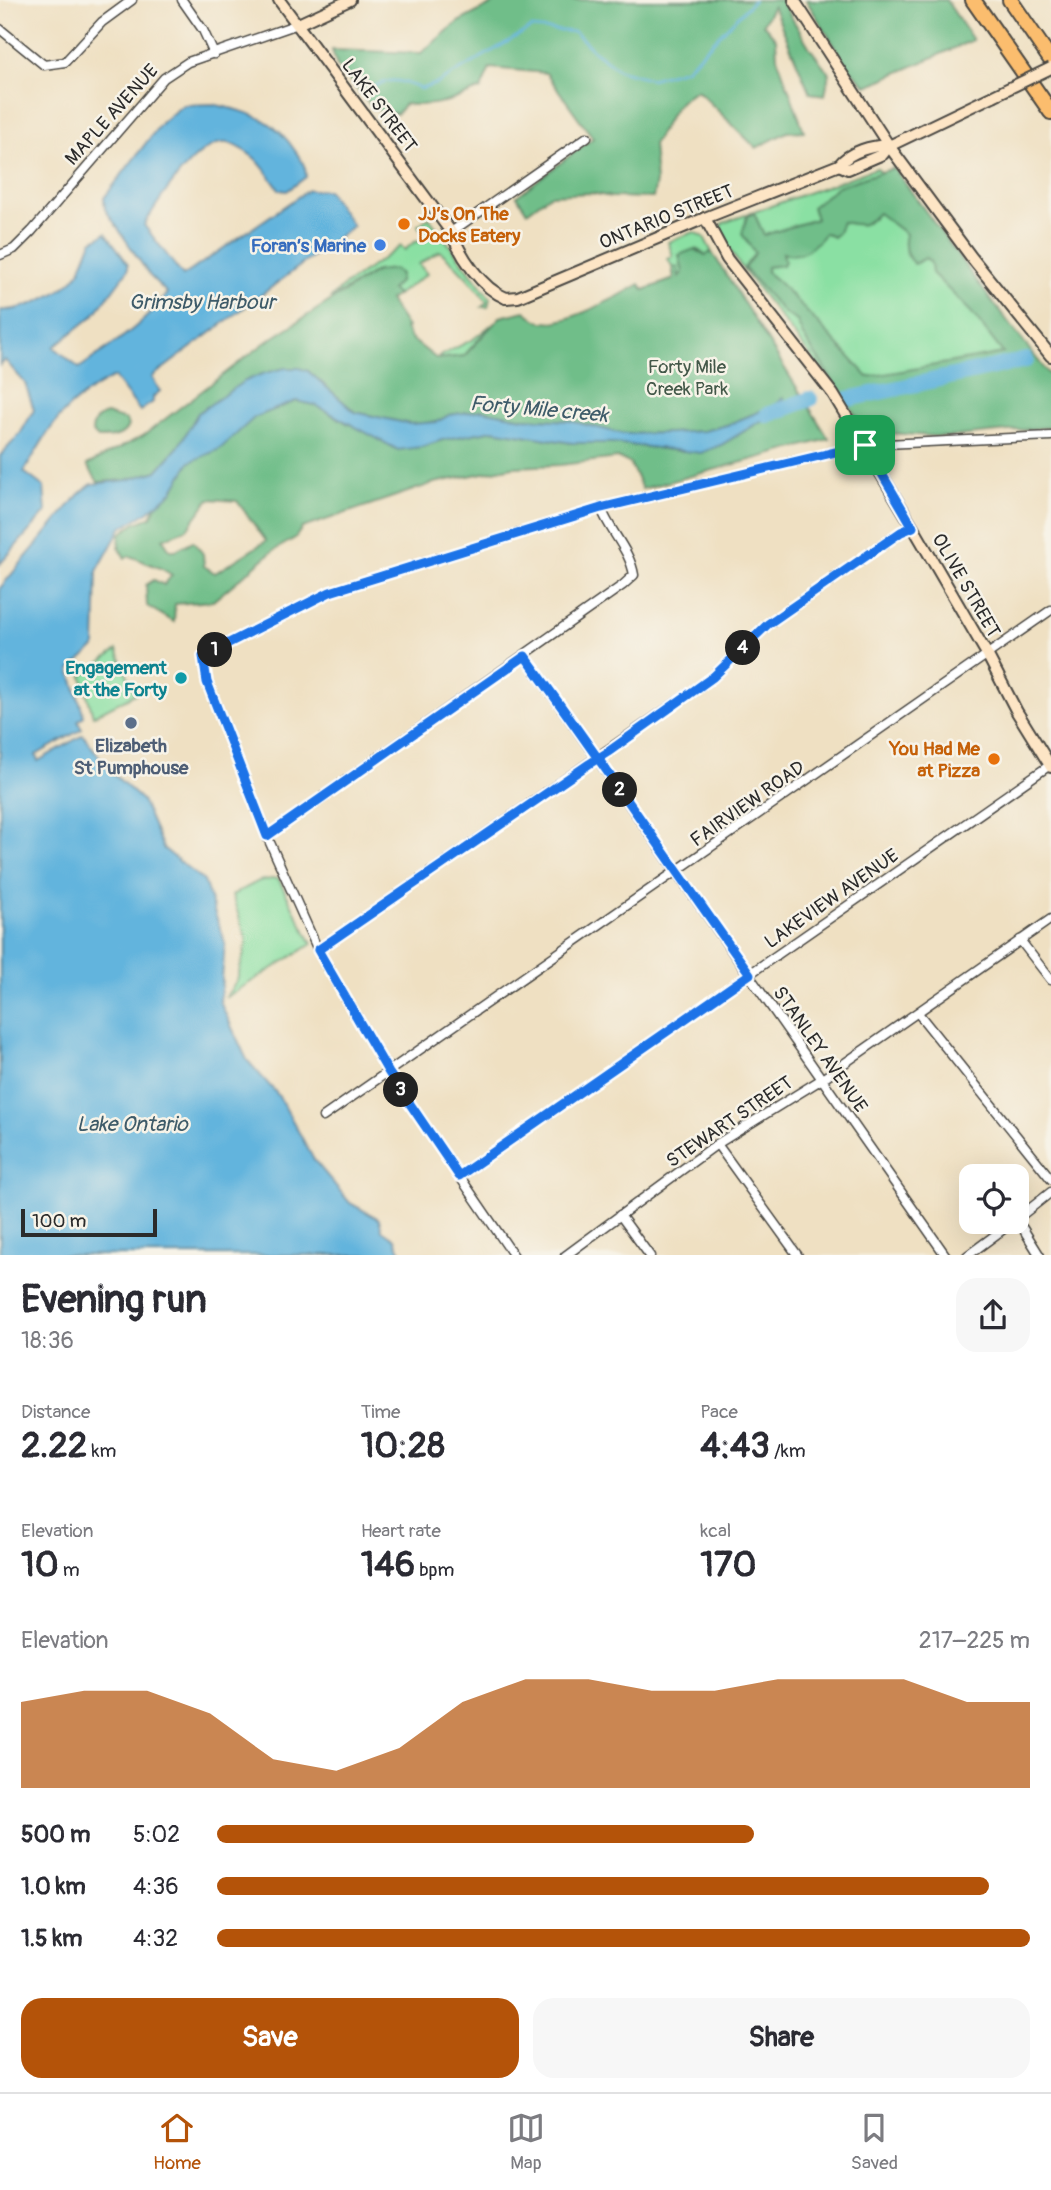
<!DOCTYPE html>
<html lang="en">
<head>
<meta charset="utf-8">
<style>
	body { margin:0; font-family:Pangolin,sans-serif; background:#f7f7f7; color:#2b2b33; height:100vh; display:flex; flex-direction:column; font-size:26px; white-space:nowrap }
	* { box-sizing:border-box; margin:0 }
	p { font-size:23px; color:#7c7c81 }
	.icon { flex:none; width:38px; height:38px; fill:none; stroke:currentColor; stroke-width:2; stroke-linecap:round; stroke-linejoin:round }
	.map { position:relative; height:1255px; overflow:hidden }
	.panel { display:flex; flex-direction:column; background:#fff; flex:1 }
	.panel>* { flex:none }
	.controls { position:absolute; left:959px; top:1164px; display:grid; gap:14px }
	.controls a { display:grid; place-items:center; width:70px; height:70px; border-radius:14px; background:#fff; box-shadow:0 7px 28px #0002; font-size:35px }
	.scale { position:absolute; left:21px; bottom:18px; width:136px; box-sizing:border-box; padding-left:7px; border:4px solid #2b2b2b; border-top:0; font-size:19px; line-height:24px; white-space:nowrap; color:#2b2b2b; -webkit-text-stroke:5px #f7f3e8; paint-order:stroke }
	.pin { position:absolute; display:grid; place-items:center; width:60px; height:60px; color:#fff; margin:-30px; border-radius:14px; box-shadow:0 4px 10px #0006 }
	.km { position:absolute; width:35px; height:35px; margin:-18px; border-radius:50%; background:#222; color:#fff; font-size:19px; line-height:35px; text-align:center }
	.round { display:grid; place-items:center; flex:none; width:74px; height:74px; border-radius:21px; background:#f7f7f7 }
	.headline { display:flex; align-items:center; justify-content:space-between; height:119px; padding:0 21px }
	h1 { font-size:38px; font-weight:700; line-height:52px }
	.stats { display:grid; grid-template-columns:repeat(3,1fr); gap:10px; height:119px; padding:7px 21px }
	.stats div { display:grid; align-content:center }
	.stats b { font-size:35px; font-weight:700 }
	.stats small { font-size:19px; font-weight:400 }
	.stats p { font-size:19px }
	.chart { height:196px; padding:14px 21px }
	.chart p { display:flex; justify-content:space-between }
	.chart svg { width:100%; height:126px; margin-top:7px; fill:#b45309; opacity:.7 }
	.button { display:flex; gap:14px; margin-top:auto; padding:14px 21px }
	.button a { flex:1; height:80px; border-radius:21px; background:#b45309; color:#fff; font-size:28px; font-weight:700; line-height:80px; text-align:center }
	.button a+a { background:#f7f7f7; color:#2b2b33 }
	ul { padding:0 21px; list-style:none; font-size:23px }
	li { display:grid; grid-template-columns:112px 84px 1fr; align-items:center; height:52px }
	li i { height:18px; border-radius:9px; background:#b45309 }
	.menu { display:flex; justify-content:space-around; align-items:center; height:98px; border-top:2px solid #e1e1e2; background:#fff; font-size:19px; color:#7c7c81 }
	.menu a { display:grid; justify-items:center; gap:4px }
	.menu .selected { color:#b45309 }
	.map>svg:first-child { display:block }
	.green { fill:#8ae0a3; stroke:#5a8667; stroke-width:2 }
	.forest { fill:#6fbe89; stroke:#4d745a; stroke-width:2; fill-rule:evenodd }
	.water { fill:#62b4dd; stroke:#467084; stroke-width:2 }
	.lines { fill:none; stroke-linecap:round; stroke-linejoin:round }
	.stream { stroke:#62b4dd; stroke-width:2.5 }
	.river { stroke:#62b4dd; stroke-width:16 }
	.street-casing { stroke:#484642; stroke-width:11 }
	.secondary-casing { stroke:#484642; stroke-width:14 }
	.highway-casing { stroke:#484642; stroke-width:18 }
	.street { stroke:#fff; stroke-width:8 }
	.secondary { stroke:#fde5c5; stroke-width:10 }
	.highway { stroke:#fbbd6e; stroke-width:14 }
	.secondary-bridge-casing { stroke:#484642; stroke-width:14; stroke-linecap:butt }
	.secondary-bridge { stroke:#fde5c5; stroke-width:10 }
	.route-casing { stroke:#fff; stroke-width:14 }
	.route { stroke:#1a73e8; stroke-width:9 }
	.food-dot { fill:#e8710a; stroke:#f7f3e8; stroke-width:2.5 }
	.shop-dot { fill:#3f7fe0; stroke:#f7f3e8; stroke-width:2.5 }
	.culture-dot { fill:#0f9aa8; stroke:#f7f3e8; stroke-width:2.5 }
	.service-dot { fill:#5c6f8a; stroke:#f7f3e8; stroke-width:2.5 }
	.labels { text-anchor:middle; stroke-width:5; stroke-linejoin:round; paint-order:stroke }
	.street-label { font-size:19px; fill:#2b2b2b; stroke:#f7f3e8 }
	.food-label { font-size:19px; font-weight:bold; fill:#c56008; stroke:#f7f3e8; text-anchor:start }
	.shop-label { font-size:19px; font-weight:bold; fill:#366cbe; stroke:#f7f3e8; text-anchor:end }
	.park-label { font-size:19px; fill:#435849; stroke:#f7f3e8 }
	.culture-label { font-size:19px; font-weight:bold; fill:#0d838f; stroke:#f7f3e8; text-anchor:end }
	.service-label { font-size:19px; font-weight:bold; fill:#4e5e75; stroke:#f7f3e8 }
	.water-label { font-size:21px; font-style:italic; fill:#3e5b69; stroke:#f7f3e8 }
</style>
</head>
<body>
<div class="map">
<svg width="1051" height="1256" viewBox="0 0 1051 1256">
	<rect width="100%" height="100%" fill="#f7f3e8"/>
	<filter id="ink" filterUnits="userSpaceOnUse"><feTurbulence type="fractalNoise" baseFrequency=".0143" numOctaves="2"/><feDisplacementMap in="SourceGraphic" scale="14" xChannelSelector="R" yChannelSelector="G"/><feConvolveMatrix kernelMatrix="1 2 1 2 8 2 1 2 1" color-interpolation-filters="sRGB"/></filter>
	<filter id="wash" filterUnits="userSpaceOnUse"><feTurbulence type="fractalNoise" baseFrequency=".00686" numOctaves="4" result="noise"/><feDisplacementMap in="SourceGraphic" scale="28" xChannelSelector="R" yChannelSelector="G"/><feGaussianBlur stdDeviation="1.57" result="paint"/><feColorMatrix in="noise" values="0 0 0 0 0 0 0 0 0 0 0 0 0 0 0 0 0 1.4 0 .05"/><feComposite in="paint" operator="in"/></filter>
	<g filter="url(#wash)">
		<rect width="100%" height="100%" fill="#efe0c2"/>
		<!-- green -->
		<g class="green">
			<polygon points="877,168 1051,384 1051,418 871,433 741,267 718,232 723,223"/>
			<path d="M429,218L490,298L488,307H482L487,302C473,282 458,267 440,251L419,264L427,274L397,295L391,290L376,271L330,299L342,287L401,246L405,250L414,242L424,241L425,237L418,225Z"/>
			<polygon points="694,232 704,237 717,262 708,254 706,255 697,249 679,255 683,272 679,278 678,269 672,266 668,259 673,256 668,242"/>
			<polygon points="491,325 464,356 437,359 441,355 472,340"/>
			<polygon points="117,650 135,694 93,716 82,676"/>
			<polygon points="278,878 312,944 225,998 237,980 247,941 232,895 259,881"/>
		</g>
		<!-- forest -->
		<g class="forest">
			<path d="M500,0H781L810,48L829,73L825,95L810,93L773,6L763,24L776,39L777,57L804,131L787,132L756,148L697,90C672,101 668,124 653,144L656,182L653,198L611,197L591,193L550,195L527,212L517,196L593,138L546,73L490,68L481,89C455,100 434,108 405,104L397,114L374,109L337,66L332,50L421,53L458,22Z"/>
			<polygon points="806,0 946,0 973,40 867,86 849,69"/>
			<path d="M894,168L978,283L1051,377V427L947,437L872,432L860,422L803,336L797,321L784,313L744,268L755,253L742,234L747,216L754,213L764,235L816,219L812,207L838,186ZM878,213L906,234C903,246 905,256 914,264L926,258L931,263L932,273L971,312L1003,353L868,377L779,282L767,272V267L783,265L785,261L783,253C802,259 814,247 825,233L833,237L838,233L842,222C862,226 865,227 878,213Z"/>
			<path d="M694,249L706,255L711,252L717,260L829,439L642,489L630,463L618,458L560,465L513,467L434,483L302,528L295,538L273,551L213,601L175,604L174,622L147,606L146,585L154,580L164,585L172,575L162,569L130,556L125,558L119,548L120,534L134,524L151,517L157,503L172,492L190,462L255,417L296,401L315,405L347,423L422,447L442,440L493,430L572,443H613L679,451L721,445L771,415H785L790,412L783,398L773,406L727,425L704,431L671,433L623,434L571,421L523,418L482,410L449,415L437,422L410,424L355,412L308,371L198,413L179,446L157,471L127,480L98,482L87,465L143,436L266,342L377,271L394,269L400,274L399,282L391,290L397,295L389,300L407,327L405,329L410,338L437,359L464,356L500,317L525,311C531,315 536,321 543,322C566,325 620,296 640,284L644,290L674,279L672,266L678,268L679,277L683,272L679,255ZM209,499L237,501L266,541L215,573L204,566L203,554L193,541L176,550H170L163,539L187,529Z"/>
			<path d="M106,414L126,420L128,426C123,438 109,438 98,438L92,432C93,421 96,418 106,414Z"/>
		</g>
		<!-- water -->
		<g class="water">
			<path d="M212,104C250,113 273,116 296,152C302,161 306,166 306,177L287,191L280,190C271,180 263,164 252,156C247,152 234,144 228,143C198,138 157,203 144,225L183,276L308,190H327L353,226L152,377L160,391L153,397V402L140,411L114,377C63,403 52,424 24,472L44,487L46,512L0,564V456L20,434L34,410L25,383L5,360L0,366V310C22,312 67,292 79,272C84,262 88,251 92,241L106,233L128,264V270L94,315L54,347L79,368C110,346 146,324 167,293L150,276L105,209L104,198L162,122L183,105Z"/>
			<polygon points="285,368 299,368 308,371 355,412 410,424 437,422 449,415 482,410 523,418 571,421 623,434 671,433 704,431 727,425 773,406 783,398 790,412 785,415 771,415 721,445 701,453 613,443 572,443 493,430 442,440 422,447 398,450 315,405 296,401 255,417 220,449 190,462 172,492 148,512 121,528 97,571 95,647 70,670 83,713 84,716 78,721 82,729 36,755 38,761 83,735 111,772 142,800 163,848 204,881 225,943 220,1002 247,1060 279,1096 314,1160 350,1203 379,1219 382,1230 395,1239 402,1255 0,1255 0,588 79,494 92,484 127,480 157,471 179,446 198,413 243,382 262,374"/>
		</g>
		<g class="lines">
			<!-- stream -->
			<path class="stream" d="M364,92C387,78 396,77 421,89L438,83L531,28L575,32L595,52L619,70L651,79L686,69L754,0"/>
			<!-- river -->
			<g class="river">
				<polyline points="848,399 1026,360"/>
				<polyline points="767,415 810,399"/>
			</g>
		</g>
	</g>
	<g filter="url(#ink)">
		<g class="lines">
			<!-- street casing -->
			<g class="street-casing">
				<g id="street">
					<polyline points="182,0 203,30 214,54"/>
					<polyline points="0,29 44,65 65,62 102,22 132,0"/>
					<polyline points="451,232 587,137"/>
					<polyline points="0,255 14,249 32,231 164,78 188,62 298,24"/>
					<polyline points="525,656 946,1256"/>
					<path d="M267,836L623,585L634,575C630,550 610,532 601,508"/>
					<polyline points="1020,940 1051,980"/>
					<polyline points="318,950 713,677 768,624 901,532 913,527"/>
					<polyline points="918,1013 1051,1179"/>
					<polyline points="323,1117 1051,610"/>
					<polyline points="717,1144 798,1256"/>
					<polyline points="459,1176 1050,765"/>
					<polyline points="620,1215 650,1256"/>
					<polyline points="1017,1219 1051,1192"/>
					<polyline points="1017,1219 1040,1256"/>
					<polyline points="514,1256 389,1073 318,950 267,836 207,682 203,656 330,592 601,508 865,445 1051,436"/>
					<polyline points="565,1256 717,1144 822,1079 1051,919"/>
					<polyline points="967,1256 1013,1222"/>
				</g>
			</g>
			<!-- secondary casing -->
			<g class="secondary-casing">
				<g id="secondary">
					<path d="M279,0L451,232C461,256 481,288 506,298"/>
					<polyline points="794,0 889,146 972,258 1051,356"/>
					<polyline points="298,24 350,0"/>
					<polyline points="839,165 848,169 883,154 889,146 993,96"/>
					<polyline points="705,218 727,259 833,394 913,527 987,654 1017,712 1051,767"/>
					<path d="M506,298L518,297L705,218L839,165C849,152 874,144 889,146"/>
				</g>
			</g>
			<!-- highway casing -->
			<g class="highway-casing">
				<g id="highway">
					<polyline points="973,0 1051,112"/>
					<polyline points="1010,0 1051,60"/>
				</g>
			</g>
			<!-- street -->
			<use href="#street" class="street"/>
			<!-- secondary -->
			<use href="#secondary" class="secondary"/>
			<!-- highway -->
			<use href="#highway" class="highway"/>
			<!-- secondary-bridge casing -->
			<g class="secondary-bridge-casing">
				<polyline id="secondary-bridge" points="993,96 1051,68"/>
			</g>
			<!-- secondary-bridge -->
			<use href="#secondary-bridge" class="secondary-bridge"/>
		</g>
	</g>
	<g class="lines" filter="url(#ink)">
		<!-- route casing -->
		<g class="route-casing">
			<path id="route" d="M865,445L601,508L330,592L203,656L207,682L267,836L525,656C601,761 674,868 750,974L459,1176L389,1073L318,950L589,764L608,752L713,677L768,624L901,532L913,527L865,445"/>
		</g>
		<!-- route -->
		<use href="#route" class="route"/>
	</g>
	<!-- markers -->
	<g class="food-dot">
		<circle cx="404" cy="224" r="7"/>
		<circle cx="994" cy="759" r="7"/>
	</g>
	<circle class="shop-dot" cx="380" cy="245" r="7"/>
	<circle class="culture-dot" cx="181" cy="678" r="7"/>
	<circle class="service-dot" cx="131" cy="723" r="7"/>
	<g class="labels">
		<!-- street labels -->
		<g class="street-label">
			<text transform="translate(380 105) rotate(53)" y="7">LAKE STREET</text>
			<text transform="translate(111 114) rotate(-48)" y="7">MAPLE AVENUE</text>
			<text transform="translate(666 216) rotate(-22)" y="7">ONTARIO STREET</text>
			<text transform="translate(967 585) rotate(60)" y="7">OLIVE STREET</text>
			<text transform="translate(747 803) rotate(-35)" y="7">FAIRVIEW ROAD</text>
			<text transform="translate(831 898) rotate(-35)" y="7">LAKEVIEW AVENUE</text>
			<text transform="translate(821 1049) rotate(55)" y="7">STANLEY AVENUE</text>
			<text transform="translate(729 1121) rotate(-34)" y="7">STEWART STREET</text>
		</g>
		<!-- food labels -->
		<g class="food-label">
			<text x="418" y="220">JJ’s On The<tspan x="418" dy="22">Docks Eatery</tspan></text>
			<text x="980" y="755" text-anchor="end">You Had Me<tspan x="980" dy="22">at Pizza</tspan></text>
		</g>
		<!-- shop labels -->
		<g class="shop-label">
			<text x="366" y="252">Foran’s Marine</text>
		</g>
		<!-- park labels -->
		<g class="park-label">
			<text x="687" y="373">Forty Mile<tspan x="687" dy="22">Creek Park</tspan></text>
		</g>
		<!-- culture labels -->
		<g class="culture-label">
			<text x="167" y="674">Engagement<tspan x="167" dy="22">at the Forty</tspan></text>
		</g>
		<!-- service labels -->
		<g class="service-label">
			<text x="131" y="752">Elizabeth<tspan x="131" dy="22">St Pumphouse</tspan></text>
		</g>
		<!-- water labels -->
		<g class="water-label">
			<text x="202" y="309">Grimsby Harbour</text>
			<text transform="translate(539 409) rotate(5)" y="7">Forty Mile creek</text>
			<text x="132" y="1131">Lake Ontario</text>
		</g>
	</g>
</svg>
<div class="controls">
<a><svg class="icon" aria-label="locate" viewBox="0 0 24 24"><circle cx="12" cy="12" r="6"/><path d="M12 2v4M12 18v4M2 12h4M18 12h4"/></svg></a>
</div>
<div class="scale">100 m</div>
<div class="pin" style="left:865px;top:445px;background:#1e9e55"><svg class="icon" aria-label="arrive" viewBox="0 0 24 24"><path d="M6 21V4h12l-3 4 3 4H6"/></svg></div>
<b class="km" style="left:215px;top:650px">1</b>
<b class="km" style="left:620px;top:790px">2</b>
<b class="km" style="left:401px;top:1090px">3</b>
<b class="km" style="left:743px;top:648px">4</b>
</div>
<section class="panel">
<div class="headline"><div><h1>Evening run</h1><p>18:36</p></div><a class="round"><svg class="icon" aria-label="share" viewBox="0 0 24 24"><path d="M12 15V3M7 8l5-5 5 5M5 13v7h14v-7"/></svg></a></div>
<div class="stats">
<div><p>Distance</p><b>2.22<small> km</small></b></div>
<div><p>Time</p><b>10:28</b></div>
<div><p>Pace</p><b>4:43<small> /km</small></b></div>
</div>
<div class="stats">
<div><p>Elevation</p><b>10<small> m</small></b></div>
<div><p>Heart rate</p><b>146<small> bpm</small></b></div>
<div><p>kcal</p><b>170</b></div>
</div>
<div class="chart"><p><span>Elevation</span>217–225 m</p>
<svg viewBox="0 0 160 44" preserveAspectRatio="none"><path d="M0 44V14L10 10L20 10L30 18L40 34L50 38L60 30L70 14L80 6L90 6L100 10L110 10L120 6L130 6L140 6L150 14L160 14V44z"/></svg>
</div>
<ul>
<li><b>500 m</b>5:02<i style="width:66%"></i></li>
<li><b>1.0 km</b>4:36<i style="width:95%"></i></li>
<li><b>1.5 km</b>4:32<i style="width:100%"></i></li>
</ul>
<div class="button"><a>Save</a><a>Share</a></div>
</section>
<nav class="menu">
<a class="selected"><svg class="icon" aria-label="home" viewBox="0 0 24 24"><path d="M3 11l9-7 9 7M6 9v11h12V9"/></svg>Home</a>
<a><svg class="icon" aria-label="map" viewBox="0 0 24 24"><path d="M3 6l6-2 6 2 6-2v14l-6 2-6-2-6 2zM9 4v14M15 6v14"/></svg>Map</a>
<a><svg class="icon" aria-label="saved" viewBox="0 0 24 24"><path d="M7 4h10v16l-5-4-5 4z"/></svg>Saved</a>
</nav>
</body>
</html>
